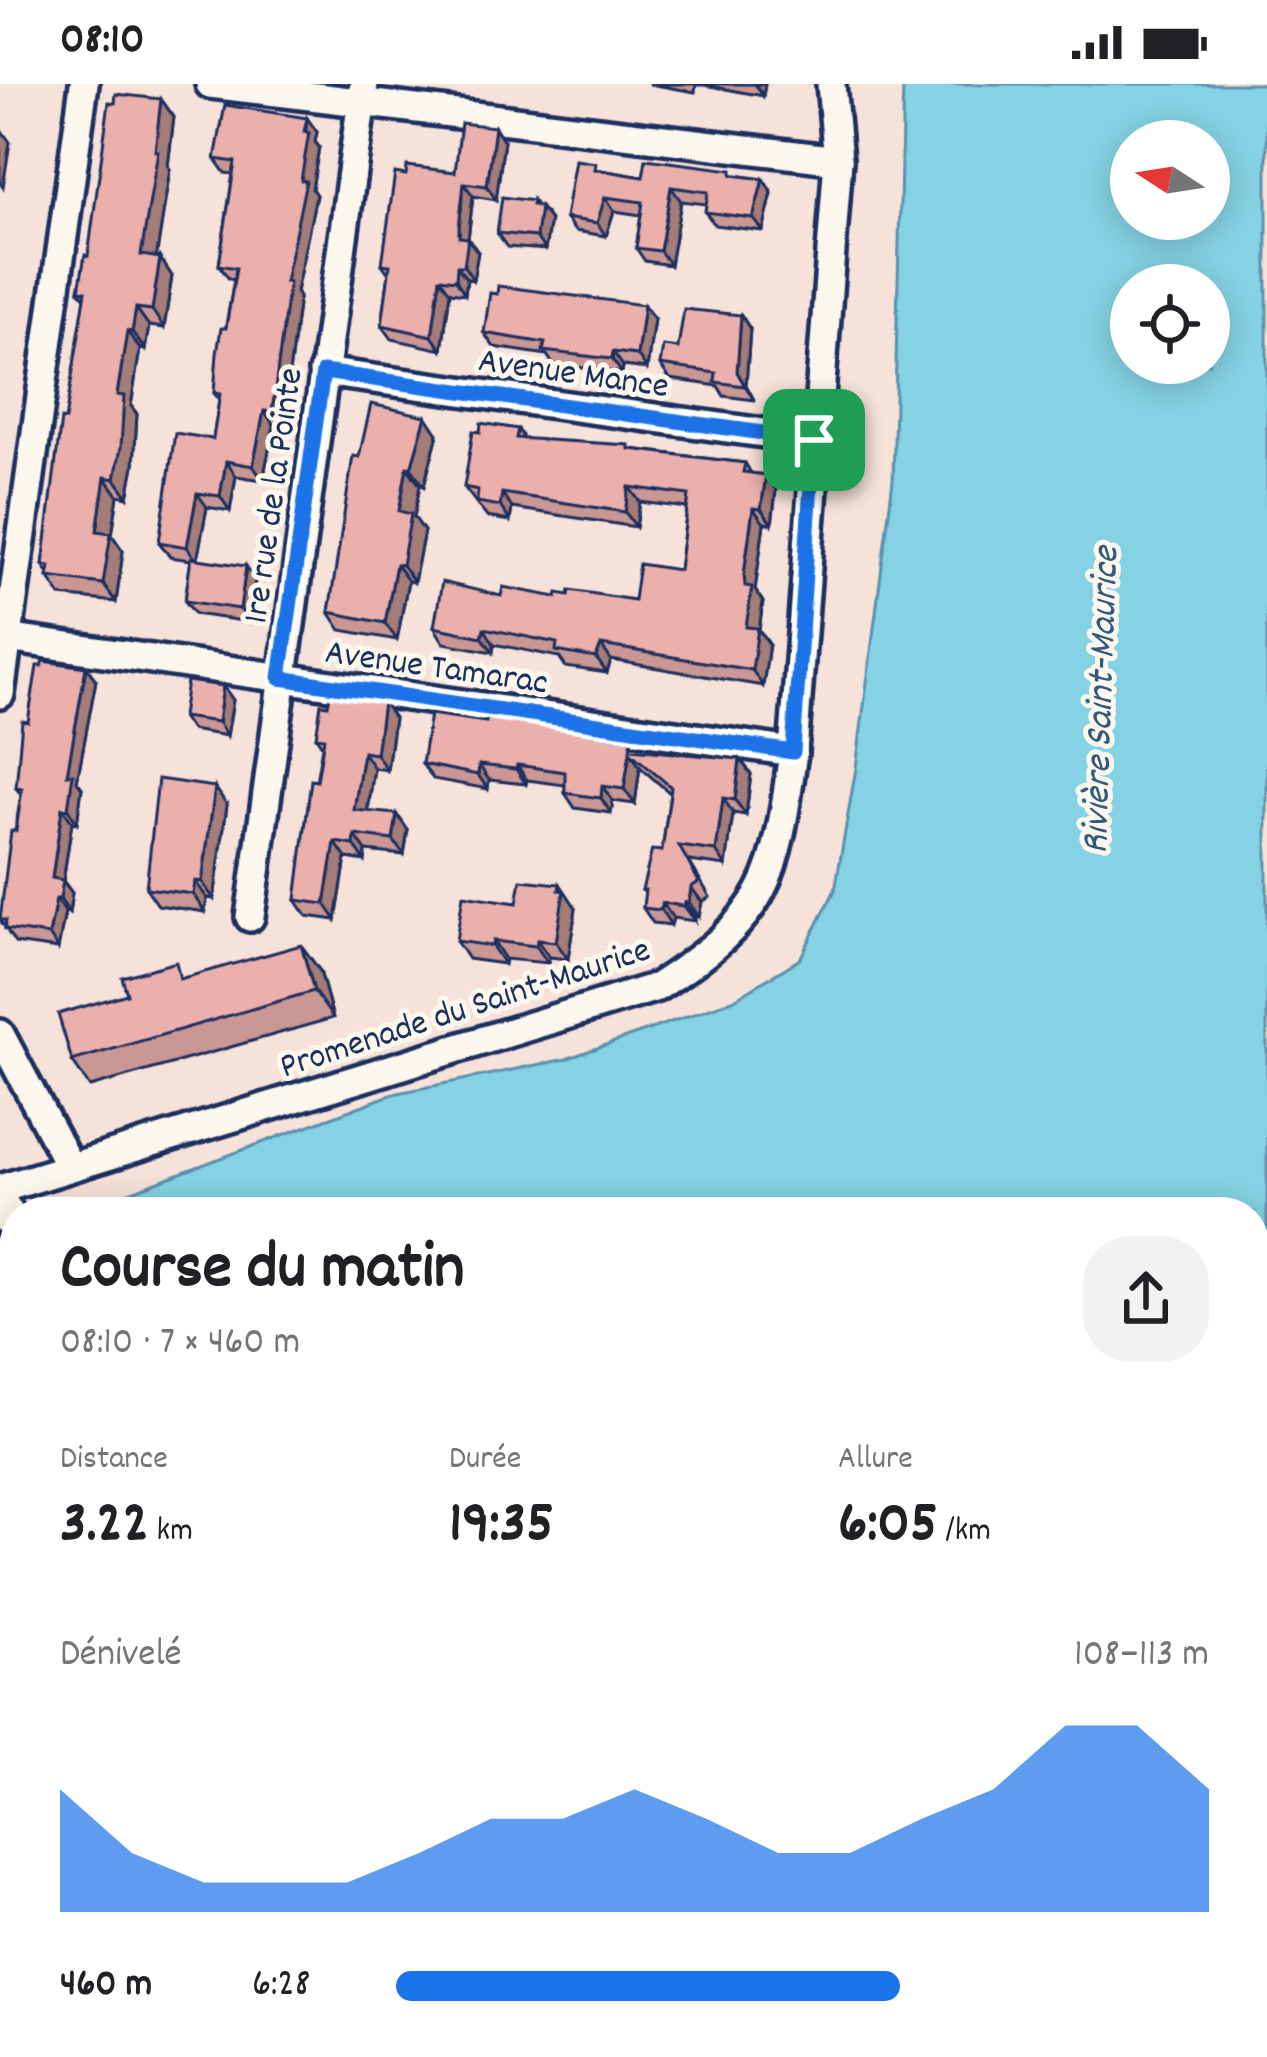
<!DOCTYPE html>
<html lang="fr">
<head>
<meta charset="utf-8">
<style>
	body { margin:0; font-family:Dekko,sans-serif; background:#f2f2f2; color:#202124; height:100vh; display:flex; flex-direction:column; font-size:45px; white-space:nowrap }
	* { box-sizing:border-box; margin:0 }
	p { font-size:39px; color:#757577 }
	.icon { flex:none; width:66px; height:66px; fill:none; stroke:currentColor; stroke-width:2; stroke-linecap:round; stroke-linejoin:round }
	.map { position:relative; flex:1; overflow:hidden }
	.side { position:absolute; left:0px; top:1113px; width:1269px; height:861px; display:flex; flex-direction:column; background:#fff; border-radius:48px 48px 0 0; box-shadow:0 6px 30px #0003 }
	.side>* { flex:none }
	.needle { width:78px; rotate:282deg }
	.controls { position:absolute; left:1110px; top:36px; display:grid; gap:24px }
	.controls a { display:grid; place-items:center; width:120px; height:120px; border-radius:50%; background:#fff; box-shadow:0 6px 30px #0003; font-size:60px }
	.pin { position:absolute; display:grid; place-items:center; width:102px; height:102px; color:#fff; margin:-51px; border-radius:24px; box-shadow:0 6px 18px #0006 }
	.round { display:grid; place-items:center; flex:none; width:126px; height:126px; border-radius:48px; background:#f2f2f2 }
	.headline { display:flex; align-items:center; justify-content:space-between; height:204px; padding:0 60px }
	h1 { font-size:66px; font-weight:800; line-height:90px }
	.metrics { display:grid; grid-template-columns:repeat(3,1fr); gap:18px; height:204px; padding:12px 60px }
	.metrics div { display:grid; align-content:center }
	.metrics b { font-size:60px; font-weight:800 }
	.metrics small { font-size:33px; font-weight:400 }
	.metrics p { font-size:33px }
	.chart { height:336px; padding:24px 60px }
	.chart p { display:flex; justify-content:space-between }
	.chart svg { width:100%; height:216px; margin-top:12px; fill:#1a73e8; opacity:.7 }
	ul { padding:0 60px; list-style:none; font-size:39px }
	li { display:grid; grid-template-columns:192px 144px 1fr; align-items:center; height:90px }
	li i { height:30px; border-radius:15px; background:#1a73e8 }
	.status { display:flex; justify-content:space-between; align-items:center; height:84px; padding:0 60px; background:#fff; direction:ltr }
	.status svg { height:33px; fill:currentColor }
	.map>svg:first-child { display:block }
	.grass { fill:url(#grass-dots); stroke:#708678; stroke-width:3 }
	.forest { fill:url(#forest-firs); stroke:#708678; stroke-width:3 }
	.water { fill:#84d2e3; stroke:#5a91ae; stroke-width:3; fill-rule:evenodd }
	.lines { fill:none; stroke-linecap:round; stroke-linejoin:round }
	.minor-casing { stroke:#1b2f5e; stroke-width:36 }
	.major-casing { stroke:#1b2f5e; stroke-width:42 }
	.minor { stroke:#fbf7ec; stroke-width:27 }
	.major { stroke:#fbf7ec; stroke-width:33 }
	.wall { fill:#ca9794; stroke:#1b2f5e; stroke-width:3 }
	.shaded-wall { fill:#a47b78; stroke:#1b2f5e; stroke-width:3 }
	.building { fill:#ebb0ac; stroke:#1b2f5e; stroke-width:3 }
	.route-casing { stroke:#fff; stroke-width:24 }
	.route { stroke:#1a73e8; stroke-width:15 }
	.labels { text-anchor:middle; stroke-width:10; stroke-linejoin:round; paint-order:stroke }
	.street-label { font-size:36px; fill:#1b2f5e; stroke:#fbf7ec }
	.water-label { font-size:39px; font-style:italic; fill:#35587f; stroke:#fbf7ec }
</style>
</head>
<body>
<div class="status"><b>08:10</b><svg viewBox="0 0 49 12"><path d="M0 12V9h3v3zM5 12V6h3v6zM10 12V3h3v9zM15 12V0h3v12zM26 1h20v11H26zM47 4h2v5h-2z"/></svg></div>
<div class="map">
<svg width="1267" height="1973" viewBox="0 0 1267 1973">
	<defs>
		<pattern id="grass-dots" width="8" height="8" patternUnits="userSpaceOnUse" patternTransform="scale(3)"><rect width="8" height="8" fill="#c6dc92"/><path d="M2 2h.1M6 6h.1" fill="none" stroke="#aabd80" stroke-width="1.8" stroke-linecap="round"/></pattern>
		<pattern id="forest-firs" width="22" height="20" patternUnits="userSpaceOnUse" patternTransform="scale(3)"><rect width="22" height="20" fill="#c6dc92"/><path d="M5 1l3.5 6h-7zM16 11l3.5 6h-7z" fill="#aabd80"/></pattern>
	</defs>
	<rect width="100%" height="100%" fill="#f6e2d9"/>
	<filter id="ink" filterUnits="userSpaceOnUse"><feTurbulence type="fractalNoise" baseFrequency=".00833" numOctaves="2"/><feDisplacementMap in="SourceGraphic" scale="24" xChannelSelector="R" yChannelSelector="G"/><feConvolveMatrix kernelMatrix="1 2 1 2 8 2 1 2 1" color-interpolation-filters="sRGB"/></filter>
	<g filter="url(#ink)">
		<!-- grass -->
		<polygon class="grass" points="1267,1831 1267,1973 0,1973 0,1902 15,1899 15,1959 1254,1959 1254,1834"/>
		<!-- forest -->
		<g class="forest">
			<polygon points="1267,1364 1267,1499 1254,1494 1254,1368"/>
			<polygon points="15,1899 15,1959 258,1959 246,1973 0,1973 0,1902"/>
		</g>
		<!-- water -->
		<g class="water">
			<path d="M903,0H1267V1364L1254,1368V1128H76L393,1010L566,975L733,916L800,875L835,806L856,684L893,396ZM1209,57V135H1131V57ZM1209,201V279H1131V201Z"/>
			<polygon points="15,1150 15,1690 0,1698 0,1155"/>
			<polygon points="1254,1494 1267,1499 1267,1831 1254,1834"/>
			<polygon points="0,1770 8,1783 15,1784 15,1899 0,1902"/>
		</g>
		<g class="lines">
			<!-- minor casing -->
			<g class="minor-casing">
				<g id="minor">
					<polyline points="210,0 838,76"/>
					<polyline points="323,288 814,356"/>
					<polyline points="0,553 793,668"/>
					<polyline points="0,610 84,0"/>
					<polyline points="250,833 364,0"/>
					<polyline points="0,950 70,1083"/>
					<path d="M0,1105L657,903C770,830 776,795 793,668L838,76L831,0"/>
				</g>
			</g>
			<!-- major casing -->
			<g class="major-casing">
				<g id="major">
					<polyline points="0,1119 15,1143"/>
					<polyline points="535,1959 549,1973"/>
				</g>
			</g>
			<!-- minor -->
			<use href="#minor" class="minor"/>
			<!-- major -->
			<use href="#major" class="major"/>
		</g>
		<!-- wall -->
		<g class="wall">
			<polygon points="649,0 765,0 763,12 704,1 696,1 695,8"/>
			<polygon points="174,33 168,82 170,85 156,173 160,174 172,192 164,244 149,242 145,266 140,265 131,322 137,330 134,381 128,413 118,411 112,451 123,467 116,518 61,512 48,493 49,490 43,481 85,214 79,206"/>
			<polygon points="307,34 317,48 315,58 319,63 312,105 316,111 296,208 299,213 282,343 274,341 263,396 236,392 230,427 207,423 197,475 255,496 250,538 195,530 185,517 191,476 170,473 159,458 213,355 219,316 214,309 234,196 229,195 219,181 233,90 225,89 215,75"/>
			<polygon points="504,57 496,116 473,112 468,155 478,168 473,196 467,195 465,210 450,208 442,266 392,255 382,241 389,190 382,180 455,88"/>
			<polygon points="601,86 643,93 736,91 763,95 772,109 763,147 715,141 705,128 706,120 681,117 670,181 645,177 636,164 641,131 614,127 606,152 575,147 565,134"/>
			<polygon points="536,122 540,123 550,136 545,166 507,163 497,149"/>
			<polygon points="741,231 750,245 746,301 754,316 724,312 718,302 670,295 660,281 678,264"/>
			<polygon points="654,235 647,285 623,282 622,289 553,280 547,271 494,263 484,249"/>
			<polygon points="426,332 438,350 424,402 420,401 414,433 424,447 414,498 408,497 397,556 341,546 329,528 359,373"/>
			<polygon points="518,345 524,355 632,365 745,379 751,389 766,391 776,406 772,440 764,439 755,506 763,518 759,546 769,560 763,602 611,576 607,589 566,583 559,573 494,560 493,568 444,559 434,543 501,512 634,516 679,486 687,424 640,418 636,443 512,424 510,437 487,433 464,403 480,348"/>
			<polygon points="86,583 96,596 77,697 82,704 77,739 72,738 63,797 72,809 69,829 65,828 58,865 15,859 0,836 21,711 16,704"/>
			<polygon points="223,602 233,616 227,652 191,646 182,633"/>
			<polygon points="383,618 394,634 387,686 374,684 368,728 408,746 404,771 366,767 365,777 346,774 336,836 307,832 296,816 322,662 316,653 328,621"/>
			<polygon points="639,666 740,675 751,690 746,731 733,729 726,782 689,777 710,813 702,818 699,833 695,832 695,837 673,834 671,841 653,839 643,824 645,809 642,806 662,767 670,709 640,683 635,720 613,717 611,729 575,724 565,709 565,701 527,696 526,700 489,696 488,705 433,695 422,680"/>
			<polygon points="227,721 214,815 207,814 205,828 158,821 146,804"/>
			<polygon points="560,800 576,824 568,875 549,873 548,879 505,875 504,880 468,875 456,857 517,819"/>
			<polygon points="320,887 333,934 90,1003 72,977 186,893"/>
			<polygon points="1254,1865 1267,1877 1267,1953 1254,1940"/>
		</g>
		<!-- shaded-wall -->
		<g class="shaded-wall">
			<polygon points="755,0 765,0 763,12"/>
			<polygon points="161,15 174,33 168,82 170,85 154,189 141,171"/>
			<polygon points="307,34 317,48 315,58 319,63 312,105 316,111 296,208 299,213 282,343 272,328 285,198 301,96"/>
			<polygon points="495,43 504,57 496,116 487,102"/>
			<polygon points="0,44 10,58 3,103 0,99"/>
			<polygon points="763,95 772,109 763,147 753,134"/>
			<polygon points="464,99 473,112 468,155 478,168 473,196 464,182 459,153 459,143"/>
			<polygon points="671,103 681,117 670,181 660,167"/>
			<polygon points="605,113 614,127 606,152 597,139"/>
			<polygon points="533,117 540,127 540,123 550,136 545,166 536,153"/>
			<polygon points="160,174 172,192 164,244 152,226"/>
			<polygon points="457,182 467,195 465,210 456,196"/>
			<polygon points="440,194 450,208 442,266 432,252"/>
			<polygon points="644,221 654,235 647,285 637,271"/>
			<polygon points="136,224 149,242 145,266 132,248"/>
			<polygon points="741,231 750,245 746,301 754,316 737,288"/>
			<polygon points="127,247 140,265 131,322 137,330 134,381 128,413 115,395 117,311"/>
			<polygon points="613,268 623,282 622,289 612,275"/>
			<polygon points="264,327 274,341 263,396 253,382"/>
			<polygon points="426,332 438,350 424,402 411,384"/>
			<polygon points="226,377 236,392 230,427 220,412"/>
			<polygon points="407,383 420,401 414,433 424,447 414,498 402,481 399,427"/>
			<polygon points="766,391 776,406 772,440 761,425"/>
			<polygon points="105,393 118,411 112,451 123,467 116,518 103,500 97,447"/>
			<polygon points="629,403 640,418 636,443 625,428"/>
			<polygon points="197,409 207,423 197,477 187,463"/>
			<polygon points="502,409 512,424 510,437 500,422"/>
			<polygon points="753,424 764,439 755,506 763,518 759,546 769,560 763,602 752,586 746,543 744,490"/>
			<polygon points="396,480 408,497 397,556 385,539"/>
			<polygon points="246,482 255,496 250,538 240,525"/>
			<polygon points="484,544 494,560 493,568 482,553"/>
			<polygon points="601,561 611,576 607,589 596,574"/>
			<polygon points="86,583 96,596 77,697 82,704 77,739 68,725 67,690"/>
			<polygon points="223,602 233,616 227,652 218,638"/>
			<polygon points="383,618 394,634 387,686 376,670"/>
			<polygon points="363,668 374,684 365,742 354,726"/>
			<polygon points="630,668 640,683 635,720 624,705"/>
			<polygon points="740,675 751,690 746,731 735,716"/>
			<polygon points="479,681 489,696 488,705 478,691"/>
			<polygon points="517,681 527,696 526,700 516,685"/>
			<polygon points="602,702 613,717 611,729 601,714"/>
			<polygon points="215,703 227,721 214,815 202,798"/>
			<polygon points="723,714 733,729 726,782 716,767"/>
			<polygon points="62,724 72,738 63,797 72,809 69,829 60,815 52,794"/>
			<polygon points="397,730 408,746 404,771 393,756"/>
			<polygon points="355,751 366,767 365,777 354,761"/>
			<polygon points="335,758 346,774 336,836 325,820"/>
			<polygon points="195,797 207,814 205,828 193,810"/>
			<polygon points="560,800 576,824 568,875 556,858"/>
			<polygon points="691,803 702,818 699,833 689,818"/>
			<polygon points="56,815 65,828 58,865 49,851"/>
			<polygon points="685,818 695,832 695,837 684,822"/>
			<polygon points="662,819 673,834 671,841 661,826"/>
			<polygon points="537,856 549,873 548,879 536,862"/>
			<polygon points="493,857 505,875 504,880 492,862"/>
			<polygon points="301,861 320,887 333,934 314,907"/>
		</g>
		<!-- building -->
		<g class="building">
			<polygon points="116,10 161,15 155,67 158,67 141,171 160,174 152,226 136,224 132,248 127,247 117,311 124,312 121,363 115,395 105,393 97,447 111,449 103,500 48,493 50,482 43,481 61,335 65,336 86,207 79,206 85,171 88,172 109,18 115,19"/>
			<polygon points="225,21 307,34 304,48 309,49 301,96 306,97 285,198 289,198 272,328 264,327 253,382 226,377 220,412 197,409 187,463 159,458 175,349 213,355 220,310 214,309 217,270 221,244 226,244 236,184 219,181 235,78 215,75"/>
			<polygon points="461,39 495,43 487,102 464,99 459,143 459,153 468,154 464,182 457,182 456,196 440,194 432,252 382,241 390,181 382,180 395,89 406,91 407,82 455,88"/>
			<polygon points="646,75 732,86 732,91 763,95 753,134 705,128 708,108 671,103 660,167 636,164 643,118 605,113 597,139 565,134 575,76 596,79 595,85 643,93"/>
			<polygon points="502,113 533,117 532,121 540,123 536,153 497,149"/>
			<polygon points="498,202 644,221 637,271 613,268 612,275 543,267 545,259 484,249 490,209 497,210"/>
			<polygon points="684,225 741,231 737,288 745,302 715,298 716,289 660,281 663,262 678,264"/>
			<polygon points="371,320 426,332 411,384 407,383 399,427 411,430 402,481 396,480 385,539 329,528 353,372 359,373"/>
			<polygon points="481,339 518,345 516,354 629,361 629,365 745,379 743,388 766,391 761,425 753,424 744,490 745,502 752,503 746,543 758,544 752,586 601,561 596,574 556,567 557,559 484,544 482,553 434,543 442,498 501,512 503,503 557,513 558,509 569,511 570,506 634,516 639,480 679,486 689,411 629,403 625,428 502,409 500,422 477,418 478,406 464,403 473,347 480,348"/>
			<polygon points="191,474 246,482 240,525 185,517"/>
			<polygon points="43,577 86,583 67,690 73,690 68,725 62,724 52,794 63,796 60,815 56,815 49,851 5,845 6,836 0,836 11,747 16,747 22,705 16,704 22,637 28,638 37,582 42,582"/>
			<polygon points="187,597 223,602 218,638 182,633"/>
			<polygon points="330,611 383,618 376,670 363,668 354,726 397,730 393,756 355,751 354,761 335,758 325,820 296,816 311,696 317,697 324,654 316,653 321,620 328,621"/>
			<polygon points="430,630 486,638 487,633 632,655 630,665 740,675 735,716 723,714 716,767 679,762 699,798 691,803 689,818 685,818 684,822 662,819 661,826 643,824 645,806 642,806 652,766 662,767 671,703 630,668 624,705 602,702 601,714 565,709 565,688 517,681 516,685 479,681 478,691 422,680"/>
			<polygon points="158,695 215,703 202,798 195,797 193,810 146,804"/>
			<polygon points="521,796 560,800 559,806 564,807 556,858 537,856 536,862 493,857 492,862 456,857 463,811 517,819"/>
			<polygon points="301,861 314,907 72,977 58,930 127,910 122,893 176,878 180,895"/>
			<polygon points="1254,1865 1267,1877 1267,1947 1254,1934"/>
		</g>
	</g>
	<g class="lines" filter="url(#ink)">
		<!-- route casing -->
		<g class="route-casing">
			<polygon id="route" points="323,288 814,356 793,668 280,594"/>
		</g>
		<!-- route -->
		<use href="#route" class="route"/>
	</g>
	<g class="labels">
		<!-- street labels -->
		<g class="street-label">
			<text transform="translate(574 286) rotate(8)" y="13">Avenue Mance</text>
			<text transform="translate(270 411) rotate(-82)" y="13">1re rue de la Pointe</text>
			<text transform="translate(437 580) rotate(8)" y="13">Avenue Tamarac</text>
			<text transform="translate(464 921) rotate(-18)" y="13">Promenade du Saint-Maurice</text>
		</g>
		<!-- water labels -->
		<g class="water-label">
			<text transform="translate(1097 616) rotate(-88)" y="14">Rivière Saint-Maurice</text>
		</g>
	</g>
</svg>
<div class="controls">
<a><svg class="needle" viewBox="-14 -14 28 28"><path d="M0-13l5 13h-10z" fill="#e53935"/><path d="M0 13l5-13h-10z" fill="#757577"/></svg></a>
<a><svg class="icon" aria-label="locate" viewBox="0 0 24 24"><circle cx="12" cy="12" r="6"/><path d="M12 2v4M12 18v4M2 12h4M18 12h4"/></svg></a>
</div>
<div class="pin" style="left:814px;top:356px;background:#1e9e55"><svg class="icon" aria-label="arrive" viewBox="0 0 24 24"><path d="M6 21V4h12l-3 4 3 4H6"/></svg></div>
<section class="side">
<div class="headline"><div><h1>Course du matin</h1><p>08:10 · 7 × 460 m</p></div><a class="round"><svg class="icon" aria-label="share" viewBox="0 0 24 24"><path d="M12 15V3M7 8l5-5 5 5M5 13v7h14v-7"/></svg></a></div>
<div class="metrics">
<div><p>Distance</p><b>3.22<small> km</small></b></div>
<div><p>Durée</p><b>19:35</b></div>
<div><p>Allure</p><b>6:05<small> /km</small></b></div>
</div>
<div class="chart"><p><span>Dénivelé</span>108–113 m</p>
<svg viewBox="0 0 160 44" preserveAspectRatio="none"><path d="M0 44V19L10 32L20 38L30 38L40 38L50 32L60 25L70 25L80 19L90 25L100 32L110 32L120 25L130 19L140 6L150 6L160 19V44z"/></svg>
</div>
<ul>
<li><b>460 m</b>6:28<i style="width:62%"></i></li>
</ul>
</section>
</div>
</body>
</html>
